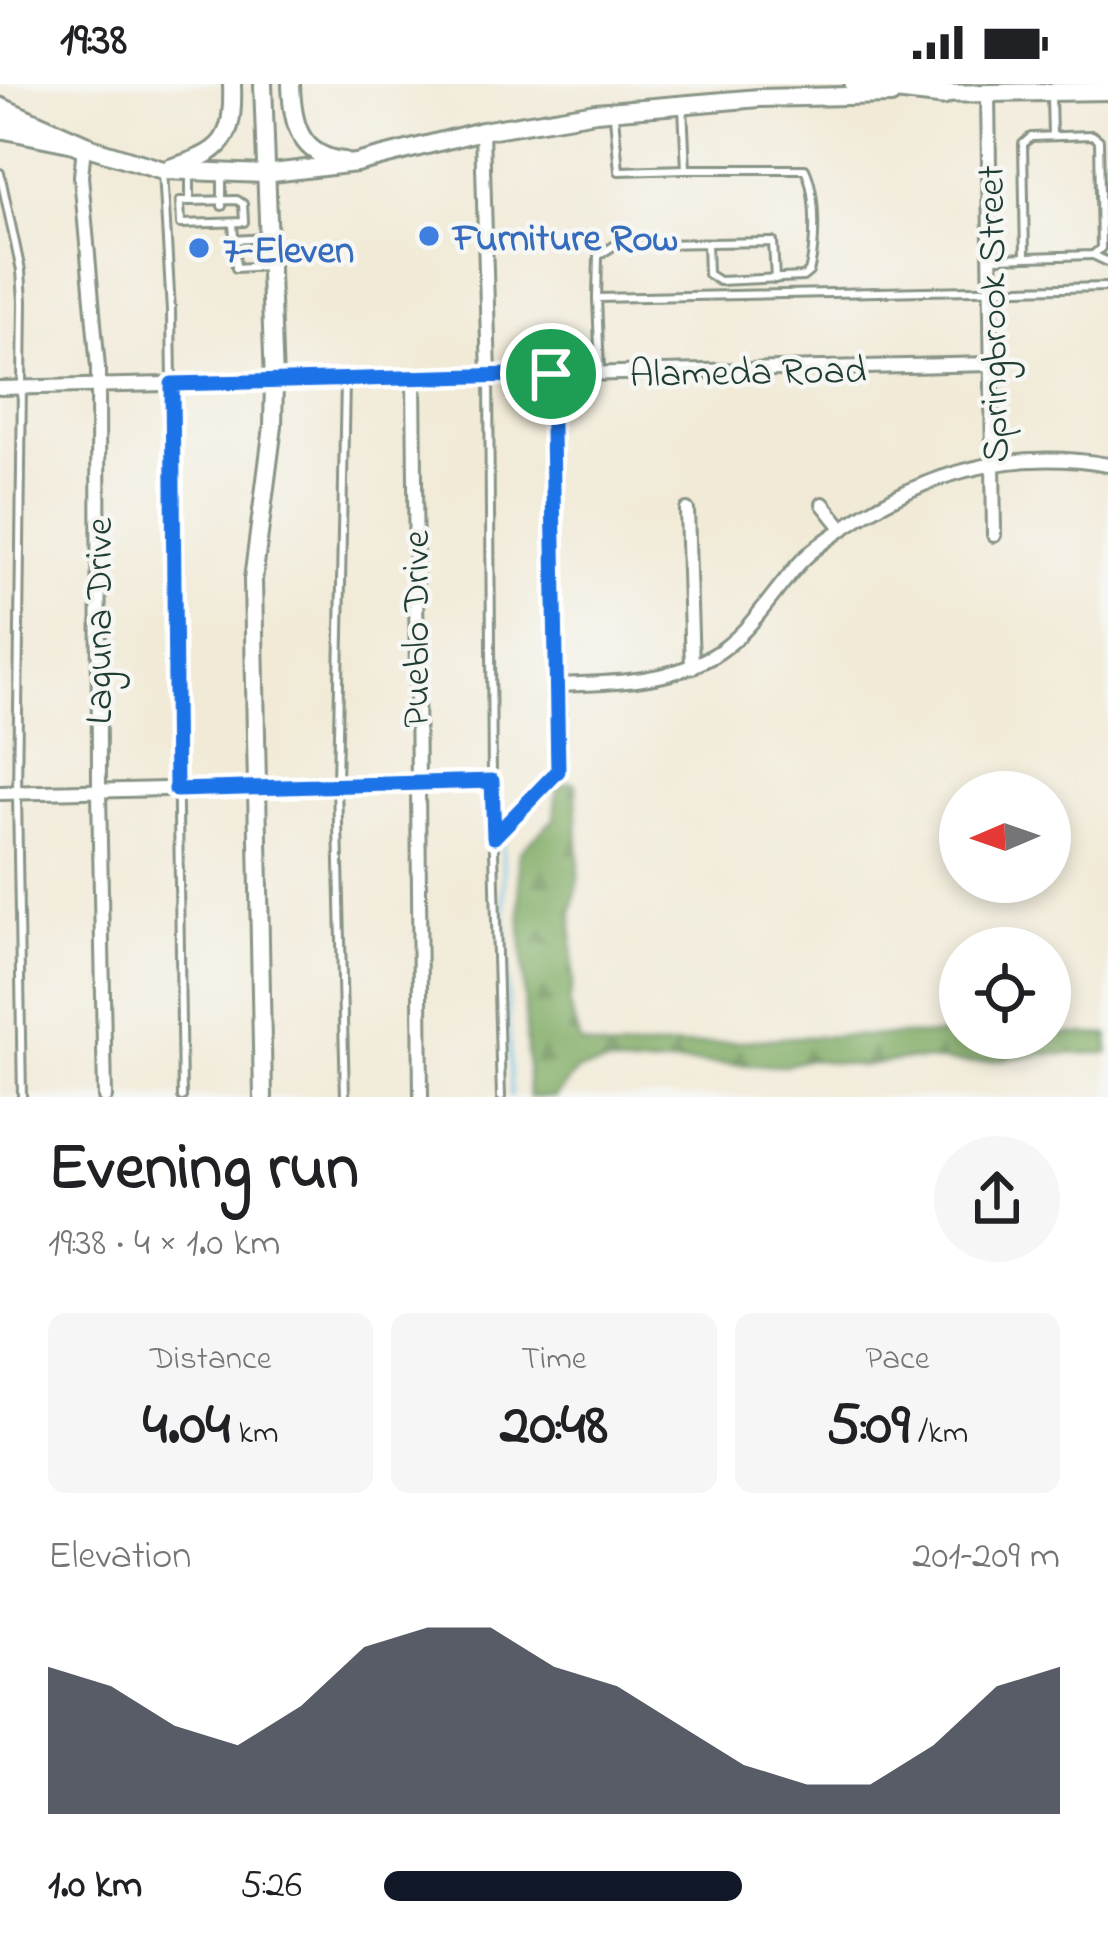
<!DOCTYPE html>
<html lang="en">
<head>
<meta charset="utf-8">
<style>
	body { margin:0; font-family:"Indie Flower",sans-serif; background:#f6f6f6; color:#202124; height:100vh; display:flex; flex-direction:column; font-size:45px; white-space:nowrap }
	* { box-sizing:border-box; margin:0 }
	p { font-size:39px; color:#757577 }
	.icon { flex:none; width:66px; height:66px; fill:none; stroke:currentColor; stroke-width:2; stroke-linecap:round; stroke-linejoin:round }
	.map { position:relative; height:1013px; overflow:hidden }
	.details { display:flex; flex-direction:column; background:#fff; flex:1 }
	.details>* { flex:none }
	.needle { width:78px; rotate:268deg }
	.controls { position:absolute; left:939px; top:687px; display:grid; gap:24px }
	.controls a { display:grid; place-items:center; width:132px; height:132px; border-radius:50%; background:#fff; box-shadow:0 6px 18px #0003; font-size:60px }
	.pin { position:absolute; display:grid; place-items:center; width:102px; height:102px; color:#fff; margin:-51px; border:6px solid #fff; border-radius:50%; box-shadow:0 3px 12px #0007 }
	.round { display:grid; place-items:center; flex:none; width:126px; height:126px; border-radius:63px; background:#f6f6f6 }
	.head { display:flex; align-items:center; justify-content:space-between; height:204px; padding:0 48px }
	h1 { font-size:66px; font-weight:800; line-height:90px }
	.stats { display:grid; grid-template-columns:repeat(3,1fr); gap:18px; height:204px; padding:12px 48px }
	.stats div { display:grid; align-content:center; border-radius:18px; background:#f6f6f6; text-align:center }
	.stats b { font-size:60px; font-weight:800 }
	.stats small { font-size:33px; font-weight:400 }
	.stats p { font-size:33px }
	.chart { height:336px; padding:24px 48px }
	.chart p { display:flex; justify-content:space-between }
	.chart svg { width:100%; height:216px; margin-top:12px; fill:#111827; opacity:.7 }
	ul { padding:0 48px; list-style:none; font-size:39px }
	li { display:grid; grid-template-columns:192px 144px 1fr; align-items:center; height:90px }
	li i { height:30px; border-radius:15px; background:#111827 }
	.status { display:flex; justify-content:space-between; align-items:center; height:84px; padding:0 60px; background:#fff; direction:ltr }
	.status svg { height:33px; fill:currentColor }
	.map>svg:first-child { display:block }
	.forest { fill:url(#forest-firs); stroke:#4e744b; stroke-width:3 }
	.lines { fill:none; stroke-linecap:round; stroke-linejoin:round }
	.stream { stroke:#67c0e5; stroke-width:3 }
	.service-casing { stroke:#889486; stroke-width:12 }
	.minor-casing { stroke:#889486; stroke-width:18 }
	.secondary-casing { stroke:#889486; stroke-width:22 }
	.motorway-casing { stroke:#889486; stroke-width:27 }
	.service { stroke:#fff; stroke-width:6 }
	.minor { stroke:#fff; stroke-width:12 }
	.secondary { stroke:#fff; stroke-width:16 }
	.motorway { stroke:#fff; stroke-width:21 }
	.route-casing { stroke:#fff; stroke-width:24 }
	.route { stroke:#1a73e8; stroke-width:15 }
	.shop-dot { fill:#3f7fe0; stroke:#f6f6f2; stroke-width:4.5 }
	.labels { text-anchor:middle; stroke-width:9; stroke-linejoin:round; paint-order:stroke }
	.shop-label { font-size:39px; font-weight:bold; fill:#366cbe; stroke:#f6f6f2; text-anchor:start }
	.street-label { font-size:39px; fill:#1f3d34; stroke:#f6f6f2 }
</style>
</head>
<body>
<div class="status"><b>19:38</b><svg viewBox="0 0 49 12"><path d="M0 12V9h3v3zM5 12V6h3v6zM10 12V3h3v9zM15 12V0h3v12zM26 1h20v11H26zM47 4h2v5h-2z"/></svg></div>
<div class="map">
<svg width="1108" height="1013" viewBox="0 0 1108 1013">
	<defs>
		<pattern id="forest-firs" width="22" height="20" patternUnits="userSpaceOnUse" patternTransform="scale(3)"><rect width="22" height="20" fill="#7eaa62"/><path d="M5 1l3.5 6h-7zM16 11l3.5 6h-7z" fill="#678c52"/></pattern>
	</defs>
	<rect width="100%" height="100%" fill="#f6f6f2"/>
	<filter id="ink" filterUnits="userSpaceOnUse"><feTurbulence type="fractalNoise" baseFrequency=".00833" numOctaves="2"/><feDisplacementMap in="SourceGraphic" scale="24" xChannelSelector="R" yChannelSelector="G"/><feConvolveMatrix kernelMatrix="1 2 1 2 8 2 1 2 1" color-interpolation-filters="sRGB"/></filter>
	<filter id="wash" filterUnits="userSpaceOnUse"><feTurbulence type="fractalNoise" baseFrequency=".004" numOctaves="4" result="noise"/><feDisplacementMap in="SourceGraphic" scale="48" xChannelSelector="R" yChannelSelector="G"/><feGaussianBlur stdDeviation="2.7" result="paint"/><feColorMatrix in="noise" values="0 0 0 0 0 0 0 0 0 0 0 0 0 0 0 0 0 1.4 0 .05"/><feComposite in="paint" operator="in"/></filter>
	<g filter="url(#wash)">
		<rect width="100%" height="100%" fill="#f1ead7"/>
		<!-- forest -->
		<polygon class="forest" points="571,698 576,700 579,790 572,831 573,898 569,920 580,959 613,967 793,953 960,950 960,954 1050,954 1050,949 1058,949 1108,951 1108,969 1045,970 970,979 909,975 862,982 808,975 784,982 687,979 633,983 609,980 578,986 555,1013 529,1013 518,774 520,767 554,735 557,703"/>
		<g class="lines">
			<!-- stream -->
			<polyline class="stream" points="502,751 511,1013"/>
		</g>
	</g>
	<g filter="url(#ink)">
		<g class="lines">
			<!-- service casing -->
			<g class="service-casing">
				<g id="service">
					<polyline points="1051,12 1052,52"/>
					<polyline points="614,32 619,87 686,85"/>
					<polyline points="163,87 171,227 182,1013"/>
					<polyline points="0,89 21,187 23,217 17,710 22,1013"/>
					<polyline points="222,90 222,122"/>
					<polyline points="190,93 190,117 180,117 181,140 244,138 243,120 237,116 190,117"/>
					<polyline points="233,139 236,184 265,182"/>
					<polyline points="233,156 266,154"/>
					<polyline points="707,159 773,158 775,195"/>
					<polyline points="1093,171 1108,178"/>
					<polyline points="994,174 1093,171 1101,164 1099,56 1092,51 1031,53 1023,60 1025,173"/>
					<path d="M597,214L598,172L615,161L707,159L708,190L719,197L803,193L809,188C816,162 817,110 805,85H686L683,23"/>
					<polyline points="600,288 597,214 1108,203"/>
					<polyline points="489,292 492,697 501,1013"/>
					<polyline points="345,297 337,700 345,1013"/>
					<polyline points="494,753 558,687 560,675"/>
				</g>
			</g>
			<!-- minor casing -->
			<g class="minor-casing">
				<g id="minor">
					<polyline points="988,10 994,451"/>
					<polyline points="482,47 489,292"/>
					<polyline points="84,62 81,92 98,284 99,708 105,1013"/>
					<polyline points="551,290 560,675"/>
					<polyline points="414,293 421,1013"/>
					<polyline points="0,304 991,280"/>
					<polyline points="823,420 843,445"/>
					<polyline points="687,426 692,583"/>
					<path d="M559,601C611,599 664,599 711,573C748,552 770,512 798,481C812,465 831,453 848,441C926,388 1014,364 1108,381"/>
					<polyline points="0,709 492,697"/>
				</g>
			</g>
			<!-- secondary casing -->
			<g class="secondary-casing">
				<g id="secondary">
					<polyline points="263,0 274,298 273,342 253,496 263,1013"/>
					<path d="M291,0C292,39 299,72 344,77"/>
					<polyline points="935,10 1108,7"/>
					<polyline points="0,45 84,62 163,86 264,90 356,79 482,47 596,28 759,14 891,11"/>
					<path d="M170,84C223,68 234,57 232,0"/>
				</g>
			</g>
			<!-- motorway casing -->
			<g class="motorway-casing">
				<g id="motorway">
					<polyline points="856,0 943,10"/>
					<polyline points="0,25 84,62"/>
				</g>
			</g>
			<!-- service -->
			<use href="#service" class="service"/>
			<!-- minor -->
			<use href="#minor" class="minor"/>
			<!-- secondary -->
			<use href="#secondary" class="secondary"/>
			<!-- motorway -->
			<use href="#motorway" class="motorway"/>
		</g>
	</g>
	<g class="lines" filter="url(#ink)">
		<!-- route casing -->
		<g class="route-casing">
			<polygon id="route" points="551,290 558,687 494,753 492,697 176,706 172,300"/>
		</g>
		<!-- route -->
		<use href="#route" class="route"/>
	</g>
	<!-- markers -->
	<g class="shop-dot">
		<circle cx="429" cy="152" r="12"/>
		<circle cx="199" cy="164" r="12"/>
	</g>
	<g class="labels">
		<!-- shop labels -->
		<g class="shop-label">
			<text x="453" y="166">Furniture Row</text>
			<text x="223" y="178">7-Eleven</text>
		</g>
		<!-- street labels -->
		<g class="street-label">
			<text transform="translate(991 230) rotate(-91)" y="14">Springbrook Street</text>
			<text transform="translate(748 286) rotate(-1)" y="14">Alameda Road</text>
			<text transform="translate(97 537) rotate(-90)" y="14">Laguna Drive</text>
			<text transform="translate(414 545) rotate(-90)" y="14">Pueblo Drive</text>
		</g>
	</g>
</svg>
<div class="controls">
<a><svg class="needle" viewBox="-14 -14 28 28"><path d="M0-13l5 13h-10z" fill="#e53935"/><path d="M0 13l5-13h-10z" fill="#757577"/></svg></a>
<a><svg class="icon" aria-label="locate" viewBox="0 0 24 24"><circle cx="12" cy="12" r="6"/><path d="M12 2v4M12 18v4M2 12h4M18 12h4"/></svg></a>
</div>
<div class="pin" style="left:551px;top:290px;background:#1e9e55"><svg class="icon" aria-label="arrive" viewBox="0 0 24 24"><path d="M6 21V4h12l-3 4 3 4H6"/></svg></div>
</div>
<section class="details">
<div class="head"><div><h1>Evening run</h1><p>19:38 · 4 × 1.0 km</p></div><a class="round"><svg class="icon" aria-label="share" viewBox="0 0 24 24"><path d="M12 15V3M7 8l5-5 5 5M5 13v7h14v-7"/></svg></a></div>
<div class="stats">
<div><p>Distance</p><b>4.04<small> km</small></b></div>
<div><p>Time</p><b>20:48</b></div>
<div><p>Pace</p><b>5:09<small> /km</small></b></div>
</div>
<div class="chart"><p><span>Elevation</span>201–209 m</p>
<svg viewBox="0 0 160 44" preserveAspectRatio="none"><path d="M0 44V14L10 18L20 26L30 30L40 22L50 10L60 6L70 6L80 14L90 18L100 26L110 34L120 38L130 38L140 30L150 18L160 14V44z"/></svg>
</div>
<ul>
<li><b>1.0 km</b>5:26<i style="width:53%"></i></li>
</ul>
</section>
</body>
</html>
